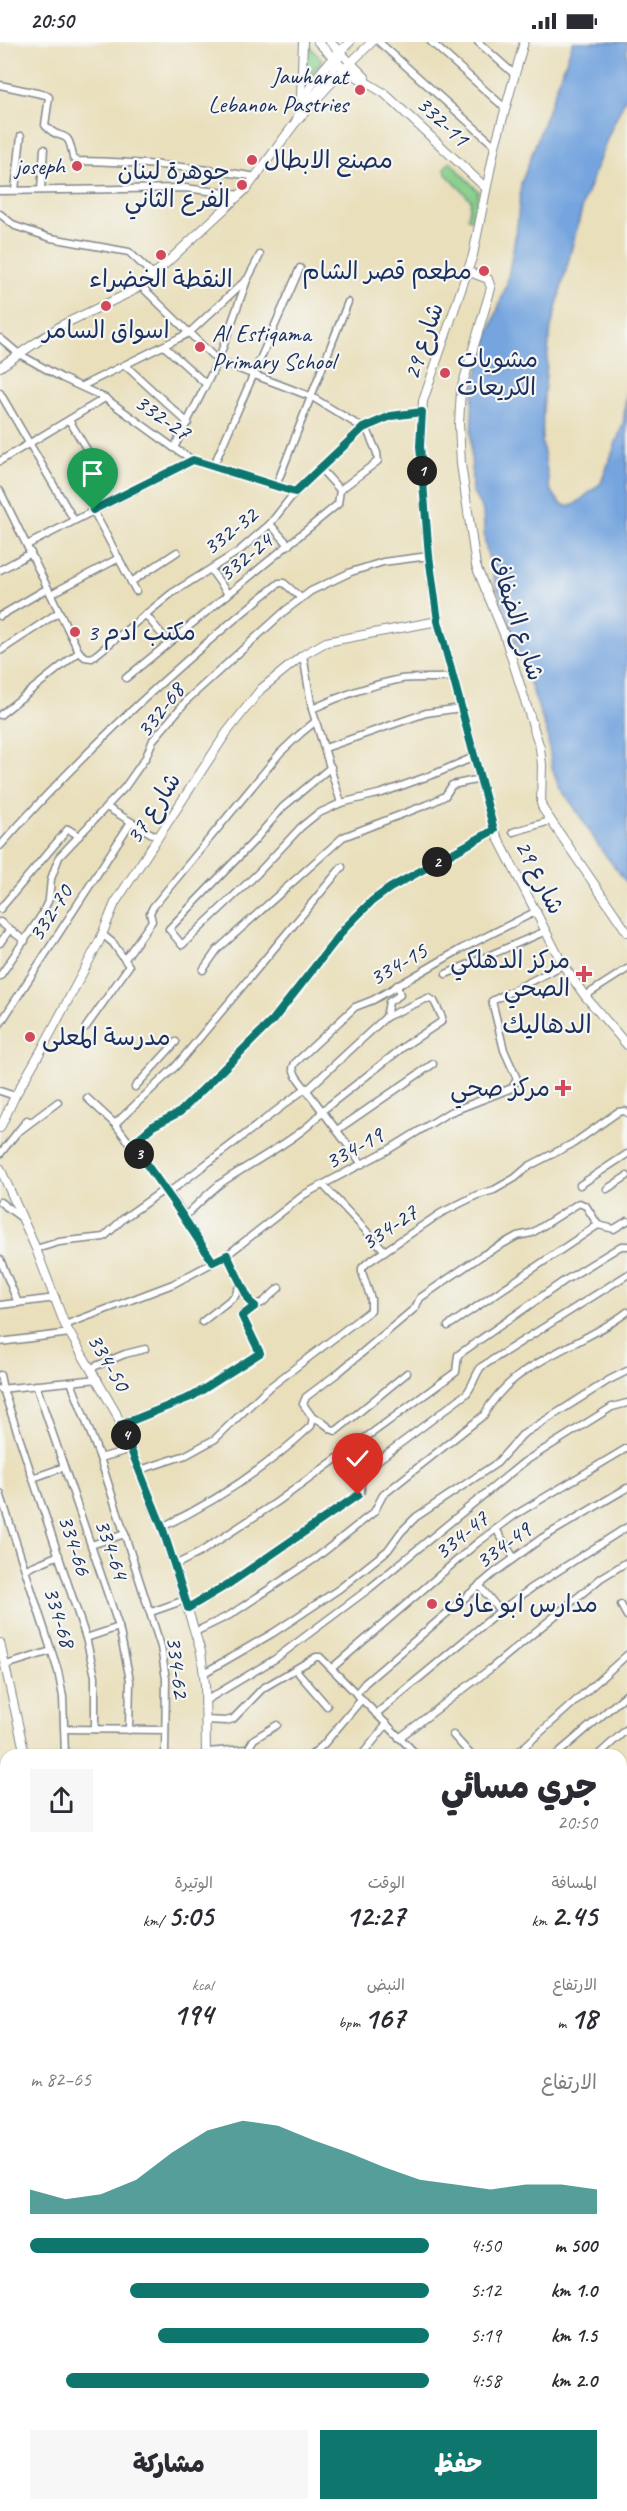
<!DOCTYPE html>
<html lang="ar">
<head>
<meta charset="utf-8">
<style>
	body { margin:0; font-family:Caveat,"Playpen Sans Arabic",sans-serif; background:#f7f7f7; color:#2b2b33; direction:rtl; height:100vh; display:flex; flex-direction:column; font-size:22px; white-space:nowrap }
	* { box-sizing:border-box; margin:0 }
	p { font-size:20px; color:#7c7c81 }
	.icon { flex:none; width:33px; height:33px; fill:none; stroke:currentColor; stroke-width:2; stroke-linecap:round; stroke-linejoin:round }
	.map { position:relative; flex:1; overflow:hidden; direction:ltr }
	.side { position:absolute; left:0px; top:1707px; width:627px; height:762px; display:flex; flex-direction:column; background:#fff; border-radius:18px 18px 0 0; box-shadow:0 2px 4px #0004; direction:rtl }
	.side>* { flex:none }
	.pin { position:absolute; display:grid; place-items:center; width:51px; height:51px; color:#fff; margin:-62px -26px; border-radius:50% 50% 50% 0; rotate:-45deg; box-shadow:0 0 6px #0007 }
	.pin .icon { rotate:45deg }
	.km { position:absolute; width:30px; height:30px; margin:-15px; border-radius:50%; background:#222; color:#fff; font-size:16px; line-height:30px; text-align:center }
	.round { display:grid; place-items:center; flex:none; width:63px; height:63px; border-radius:0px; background:#f7f7f7 }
	.overview { display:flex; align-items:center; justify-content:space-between; height:102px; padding:0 30px }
	h1 { font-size:33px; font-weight:800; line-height:45px }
	.metrics { display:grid; grid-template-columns:repeat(3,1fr); gap:9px; height:102px; padding:6px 30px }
	.metrics div { display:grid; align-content:center }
	.metrics b { font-size:30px; font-weight:800 }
	.metrics small { font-size:16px; font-weight:400 }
	.metrics p { font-size:16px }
	.chart { height:168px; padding:12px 30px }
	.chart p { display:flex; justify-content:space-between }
	.chart svg { width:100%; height:108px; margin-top:6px; fill:#0f766e; opacity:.7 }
	.button { display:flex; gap:12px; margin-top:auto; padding:12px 30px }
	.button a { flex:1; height:69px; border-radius:0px; background:#0f766e; color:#fff; font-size:24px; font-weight:800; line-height:69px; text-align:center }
	.button a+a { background:#f7f7f7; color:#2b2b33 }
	ul { padding:0 30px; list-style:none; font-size:20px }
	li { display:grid; grid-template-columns:96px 72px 1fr; align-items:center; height:45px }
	li i { height:15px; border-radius:8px; background:#0f766e }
	.status { display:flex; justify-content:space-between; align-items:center; height:42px; padding:0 30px; background:#fff; direction:ltr }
	.status svg { height:16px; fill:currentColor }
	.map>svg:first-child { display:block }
	.green { fill:#87cf8b; stroke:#517f74; stroke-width:1.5 }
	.water { fill:#74a4de; stroke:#486a9e; stroke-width:1.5 }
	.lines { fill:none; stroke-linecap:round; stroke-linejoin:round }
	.minor-casing { stroke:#82878c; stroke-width:9 }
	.tertiary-casing { stroke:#82878c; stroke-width:10 }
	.minor { stroke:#fff; stroke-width:6 }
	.tertiary { stroke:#fff; stroke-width:8 }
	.route-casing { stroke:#fff; stroke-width:12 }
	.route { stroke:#0f766e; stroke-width:8 }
	.poi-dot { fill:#d1495b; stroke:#f6f6f2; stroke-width:2 }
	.labels { text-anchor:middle; stroke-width:4.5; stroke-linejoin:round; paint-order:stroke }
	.poi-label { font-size:24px; fill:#1b2f5e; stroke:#f6f6f2; text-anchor:end }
	.street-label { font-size:24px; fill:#1b2f5e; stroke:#f6f6f2 }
	.neighbourhood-label { font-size:26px; fill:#1b2f5e; stroke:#f6f6f2 }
</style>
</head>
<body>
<div class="status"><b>20:50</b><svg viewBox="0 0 49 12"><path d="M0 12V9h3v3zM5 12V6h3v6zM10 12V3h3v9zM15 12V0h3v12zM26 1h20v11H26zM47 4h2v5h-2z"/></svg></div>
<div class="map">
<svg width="627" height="2469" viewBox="0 0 627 2469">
	<rect width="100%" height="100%" fill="#f6f6f2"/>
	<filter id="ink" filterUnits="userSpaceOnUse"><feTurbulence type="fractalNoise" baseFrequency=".0167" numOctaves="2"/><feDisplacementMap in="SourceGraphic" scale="12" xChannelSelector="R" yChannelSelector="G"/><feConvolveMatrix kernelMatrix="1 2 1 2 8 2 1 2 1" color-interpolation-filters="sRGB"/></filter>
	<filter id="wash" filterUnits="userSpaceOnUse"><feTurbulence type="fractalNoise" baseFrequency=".008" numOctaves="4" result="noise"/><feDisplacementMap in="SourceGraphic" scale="24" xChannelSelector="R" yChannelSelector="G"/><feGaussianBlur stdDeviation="1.35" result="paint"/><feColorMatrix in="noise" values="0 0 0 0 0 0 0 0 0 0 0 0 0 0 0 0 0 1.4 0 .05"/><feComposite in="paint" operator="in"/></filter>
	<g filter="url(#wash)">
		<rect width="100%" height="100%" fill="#e9dfbb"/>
		<!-- green -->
		<g class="green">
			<polygon points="307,2 322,18 305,42 304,41"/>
			<polygon points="450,120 478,149 474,178 468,176 471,158 446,132 445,125"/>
		</g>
		<!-- water -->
		<g class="water">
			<polygon points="573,0 627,0 627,53 609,92 584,159 551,286 548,309 543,367 542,401 550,447 560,461 566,464 574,463 601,441 623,382 627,349 627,841 600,806 573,763 559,745 552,726 547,691 493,533 485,502 483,469 472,449 471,399 473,348 484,306 507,241 517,185 521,142"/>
			<polygon points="621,2205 627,2206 627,2454 621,2453"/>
			<rect x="0" y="2227" width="6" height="195"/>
		</g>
	</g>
	<g filter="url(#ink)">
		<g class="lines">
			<!-- minor casing -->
			<g class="minor-casing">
				<g id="minor">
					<polyline points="379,0 495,104"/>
					<polyline points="431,0 505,66"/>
					<polyline points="478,0 514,32"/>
					<path d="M0,43L46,53L49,55L45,83C62,103 68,82 73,116L77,119C138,120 197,125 257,135"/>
					<polyline points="15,148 21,94"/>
					<polyline points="41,148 44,107"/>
					<polyline points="0,149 185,146 241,153"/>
					<polyline points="0,172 15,184 51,196 129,210 153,233"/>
					<polyline points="141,244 218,319 312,355 363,386"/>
					<polyline points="0,296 19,312 62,336 105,356 174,406 193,418 295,450"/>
					<polyline points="165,305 206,342"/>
					<polyline points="126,324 188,381"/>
					<polyline points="82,344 189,291 246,238"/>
					<polyline points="0,351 74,478"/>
					<polyline points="69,378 95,421"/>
					<polyline points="174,406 218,319 247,238 260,213"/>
					<polyline points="0,419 105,356"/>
					<polyline points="213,425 300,226"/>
					<polyline points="320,426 340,448"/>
					<polyline points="276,444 348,260"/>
					<polyline points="0,449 79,610 85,615 92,616 172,551 239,509 270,482 295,450 363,386 391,374 422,370"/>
					<polyline points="93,468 136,549"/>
					<polyline points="270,482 289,503"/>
					<polyline points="27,503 193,418"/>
					<polyline points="0,528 31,511"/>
					<polyline points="211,528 228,552"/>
					<polyline points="131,540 177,510"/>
					<polyline points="51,552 119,516"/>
					<polyline points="146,573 168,600"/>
					<polyline points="0,574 48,546"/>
					<polyline points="0,609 59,570"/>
					<polyline points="303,613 312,667 341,761"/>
					<polyline points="126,636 338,462 340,448 378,419 377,411 366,385"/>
					<path d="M312,667C340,654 371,643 401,637C418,635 436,637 453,635"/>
					<polyline points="0,673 79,610"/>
					<polyline points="325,706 426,671 461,666"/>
					<polyline points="331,725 283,765 254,799 169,887 182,903 257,832 301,785 317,772 341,761 382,751 437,731 474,715"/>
					<polyline points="108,766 157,795"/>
					<polyline points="513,790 550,779"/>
					<path d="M0,804C84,709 180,620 279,541H284L301,556"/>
					<polyline points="0,867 68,787 79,794"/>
					<polyline points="0,880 25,899"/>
					<polyline points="0,901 10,887"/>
					<polyline points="125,917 152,879 150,871 153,865 280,711 300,692 316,679"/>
					<polyline points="203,928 217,908 343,795 431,761 445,754 452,743 480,737"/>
					<polyline points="446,932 546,889"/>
					<polyline points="0,934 41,874 49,857 51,837 59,815 125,745 146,715 153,698 188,657 286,568 311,549 351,530 383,520 429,514"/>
					<polyline points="585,954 627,927"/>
					<polyline points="386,975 389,960 400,953 397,943"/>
					<polyline points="0,982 131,780"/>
					<polyline points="86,985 129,924 113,901 102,892"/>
					<polyline points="135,1045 176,1000"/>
					<polyline points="0,1049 15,1054"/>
					<polyline points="87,1056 115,1082"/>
					<polyline points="337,1088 433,1022"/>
					<polyline points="18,1090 58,1060"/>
					<polyline points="132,1102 153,1084 180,1070 273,978 346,885 372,859 390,846 494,788"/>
					<polyline points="0,1112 27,1078"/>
					<polyline points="362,1122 296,1034 293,1026 295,1021 355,965 373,958 461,907 537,869"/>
					<polyline points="323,1143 385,1209"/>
					<polyline points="580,1143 627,1112"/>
					<polyline points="607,1147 627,1134"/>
					<polyline points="168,1151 306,1046"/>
					<polyline points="0,1160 22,1176"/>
					<path d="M184,1175C196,1164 208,1151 221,1141C245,1124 309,1091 322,1069L406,1003L441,980L442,975L434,959L428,956L386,975L307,1048"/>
					<polyline points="598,1183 614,1187 627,1179"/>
					<polyline points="36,1207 59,1200 104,1195 124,1176 165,1147"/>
					<polyline points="227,1213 252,1263 262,1261 279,1246"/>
					<polyline points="0,1217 18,1261"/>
					<polyline points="213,1220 175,1160 115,1082 176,1024 342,825"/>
					<polyline points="0,1263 56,1256"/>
					<polyline points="202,1280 235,1254 241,1241"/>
					<polyline points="65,1283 173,1242 227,1213 305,1152 388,1108 448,1071 512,1046 517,1037 504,1008 492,959 563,923"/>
					<polyline points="448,1284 598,1183"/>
					<polyline points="0,1300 70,1291"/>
					<polyline points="91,1326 125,1312 145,1307"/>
					<path d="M407,1331L336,1389C328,1388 325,1378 313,1376L303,1362L306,1355L338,1331L415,1266L420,1256L481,1214L517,1194L532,1191L579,1161L586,1164L598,1183"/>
					<polyline points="0,1333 3,1347 86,1596 95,1634 95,1687"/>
					<polyline points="71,1340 100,1416 161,1605 166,1637 165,1713"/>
					<polyline points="36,1343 119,1585 130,1638 129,1688"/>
					<polyline points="0,1347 98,1337"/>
					<polyline points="121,1383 193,1354 260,1311 242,1274 255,1264"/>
					<polyline points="100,1416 132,1407"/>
					<polyline points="140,1428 186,1413 215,1397 266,1348 371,1268 371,1257 362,1230 362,1226 367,1221 441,1171 477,1153 494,1148 515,1136 529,1124 574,1101 618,1070 625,1069 627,1071"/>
					<polyline points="33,1436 64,1425"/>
					<polyline points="0,1451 58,1629 63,1655 65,1713"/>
					<path d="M162,1485C217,1459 266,1426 311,1384L313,1376"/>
					<polyline points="496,1487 514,1516"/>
					<polyline points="91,1503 125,1492"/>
					<polyline points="175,1523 199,1511 277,1460 456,1330 458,1313 564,1239 621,1204 627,1204"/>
					<polyline points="26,1527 59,1513"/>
					<polyline points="479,1543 500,1569"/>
					<polyline points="621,1563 627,1574"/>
					<path d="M188,1566L230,1541L358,1453L361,1449V1431L466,1352C473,1344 474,1335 481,1325L627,1233"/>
					<polyline points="151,1570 185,1558"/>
					<path d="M195,1590L230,1573L316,1516L374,1470L383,1453L484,1373C513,1318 581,1306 627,1270"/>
					<polyline points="86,1596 119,1585"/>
					<polyline points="6,1623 51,1609"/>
					<polyline points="332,1626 477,1501 515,1473 627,1406"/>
					<polyline points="296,1628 327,1664"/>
					<polyline points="204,1631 273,1591 339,1547 388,1508 401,1490 416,1475 497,1421 522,1393 609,1338 627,1329"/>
					<polyline points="356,1652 365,1641 494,1531 542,1496 627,1446"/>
					<polyline points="205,1659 275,1617 319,1584 370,1546 524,1420 612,1365 627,1361"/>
					<polyline points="376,1672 500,1569 533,1545 627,1485"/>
					<polyline points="205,1678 226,1679 233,1677 263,1646 316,1615 320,1615 417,1713"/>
					<polyline points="65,1687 165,1688"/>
					<polyline points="453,1693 471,1713"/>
					<polyline points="399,1696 490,1627 601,1536 627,1520"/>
					<polyline points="206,1710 248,1707 254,1697 277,1683"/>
					<polyline points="311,1713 323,1703 362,1657"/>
					<polyline points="362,1713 387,1682"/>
					<polyline points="515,1713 627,1613"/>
					<polyline points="556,1713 627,1652"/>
					<polyline points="598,1713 627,1687"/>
					<polyline points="621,1740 627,1734"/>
					<polyline points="621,1813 627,1807"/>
					<polyline points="621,1846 627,1849"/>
					<polyline points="621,1929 627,1912"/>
					<polyline points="0,2070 6,2070"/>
					<polyline points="621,2098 627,2099"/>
					<polyline points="99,2469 99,2465"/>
				</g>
			</g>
			<!-- tertiary casing -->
			<g class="tertiary-casing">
				<g id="tertiary">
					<polyline points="318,0 344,27 384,51 486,146"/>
					<polyline points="330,0 365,35"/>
					<polyline points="524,0 495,104 473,213 423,359 420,404 429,514 438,579 494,788 563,923 585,954 627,1003"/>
					<polyline points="301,55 303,0"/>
					<polyline points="305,66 333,28 338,17"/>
					<path d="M296,80C305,45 323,24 350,0"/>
					<polyline points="467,229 488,237 491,246 461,348 459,382 461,422 476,524 504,592 540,706 542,723 541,761 543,767 627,890"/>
					<polyline points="0,325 62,283 131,250 147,239 247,146 295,81 344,27 372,0"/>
					<polyline points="0,1086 15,1054 42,1007 99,900 115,861 227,690 261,647 303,613 326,600 438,579"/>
					<polyline points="0,1126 36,1207 65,1283 116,1371 162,1485 201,1610 205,1642 206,1713"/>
					<polyline points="0,1601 25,1713"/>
					<polyline points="621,2150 627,2151"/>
				</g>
			</g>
			<!-- minor -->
			<use href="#minor" class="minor"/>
			<!-- tertiary -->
			<use href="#tertiary" class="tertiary"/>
		</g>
	</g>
	<g class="lines" filter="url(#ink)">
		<!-- route casing -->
		<g class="route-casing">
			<polyline id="route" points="93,468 193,418 295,450 363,386 391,374 422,370 420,404 429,514 438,579 494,788 390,846 372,859 346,885 273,978 180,1070 153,1084 132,1102 174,1161 213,1220 227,1213 250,1260 255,1264 242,1274 260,1311 193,1354 121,1383 162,1485 188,1566 230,1541 358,1453"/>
		</g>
		<!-- route -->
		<use href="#route" class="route"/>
	</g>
	<!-- markers -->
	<g class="poi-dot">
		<circle cx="360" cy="48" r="6"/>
		<circle cx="252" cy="118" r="6"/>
		<circle cx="77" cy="124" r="6"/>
		<circle cx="242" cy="143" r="6"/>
		<circle cx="161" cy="213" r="6"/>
		<circle cx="484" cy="229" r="6"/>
		<circle cx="106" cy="264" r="6"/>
		<circle cx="200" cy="305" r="6"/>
		<circle cx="445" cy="331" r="6"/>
		<circle cx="75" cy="590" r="6"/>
		<path d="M581 923h6v6h6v6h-6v6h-6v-6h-6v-6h6z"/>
		<circle cx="30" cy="995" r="6"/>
		<path d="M560 1037h6v6h6v6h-6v6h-6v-6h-6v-6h6z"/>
		<circle cx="432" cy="1562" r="6"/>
	</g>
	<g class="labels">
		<!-- poi labels -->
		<g class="poi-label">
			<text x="348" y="42">Jawharat<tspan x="348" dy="28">Lebanon Pastries</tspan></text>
			<text x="264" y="126" text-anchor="start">مصنع الابطال</text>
			<text x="65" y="132">joseph</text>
			<text x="230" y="137">جوهرة لبنان<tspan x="230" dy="28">الفرع الثاني</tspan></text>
			<text x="472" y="237">مطعم قصر الشام</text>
			<text x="161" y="245" text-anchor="middle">النقطة الخضراء</text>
			<text x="106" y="296" text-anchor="middle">اسواق السامر</text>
			<text x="212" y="299" text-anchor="start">Al Estiqama<tspan x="212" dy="28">Primary School</tspan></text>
			<text x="457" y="325" text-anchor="start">مشويات<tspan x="457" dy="28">الكريعات</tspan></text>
			<text x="87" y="598" text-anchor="start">مكتب ادم 3</text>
			<text x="570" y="926">مركز الدهلكي<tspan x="570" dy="28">الصحي</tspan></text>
			<text x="42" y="1003" text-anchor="start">مدرسة المعلى</text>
			<text x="550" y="1054">مركز صحي</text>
			<text x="444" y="1570" text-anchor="start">مدارس ابو عارف</text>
		</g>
		<!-- street labels -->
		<g class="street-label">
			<text transform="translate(443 79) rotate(43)" y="8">332-11</text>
			<text transform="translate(423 299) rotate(-71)" y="8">شارع 29</text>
			<text transform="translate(163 375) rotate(35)" y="8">332-27</text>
			<text transform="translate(230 489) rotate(-38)" y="8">332-32</text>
			<text transform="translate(245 515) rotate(-39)" y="8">332-24</text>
			<text transform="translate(517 576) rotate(72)" y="8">شارع الضفاف</text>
			<text transform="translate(160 668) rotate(-52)" y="8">332-68</text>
			<text transform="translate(153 766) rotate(-57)" y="8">شارع 37</text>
			<text transform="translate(540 835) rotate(63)" y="8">شارع 29</text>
			<text transform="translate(50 871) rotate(-57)" y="8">332-70</text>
			<text transform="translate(398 922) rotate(-30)" y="8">334-15</text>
			<text transform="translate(354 1106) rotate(-29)" y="8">334-19</text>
			<text transform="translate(389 1185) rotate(-34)" y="8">334-27</text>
			<text transform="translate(109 1320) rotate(60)" y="8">334-50</text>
			<text transform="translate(461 1493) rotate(-39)" y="8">334-47</text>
			<text transform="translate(75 1503) rotate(72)" y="8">334-66</text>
			<text transform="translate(503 1503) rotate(-36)" y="8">334-49</text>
			<text transform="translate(112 1507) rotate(71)" y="8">334-64</text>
			<text transform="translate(60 1575) rotate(73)" y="8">334-68</text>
			<text transform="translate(178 1625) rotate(83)" y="8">334-62</text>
		</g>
		<!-- neighbourhood labels -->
		<g class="neighbourhood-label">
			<text x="547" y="991">الدهاليك</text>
		</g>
	</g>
</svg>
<div class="pin" style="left:93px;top:468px;background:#1e9e55"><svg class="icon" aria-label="arrive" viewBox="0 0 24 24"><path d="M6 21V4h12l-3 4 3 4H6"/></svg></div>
<div class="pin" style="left:358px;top:1453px;background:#d93025"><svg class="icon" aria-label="check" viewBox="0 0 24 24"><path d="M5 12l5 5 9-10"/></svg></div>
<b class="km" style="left:422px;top:429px">1</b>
<b class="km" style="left:437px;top:820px">2</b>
<b class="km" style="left:139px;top:1112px">3</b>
<b class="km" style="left:126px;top:1393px">4</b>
<section class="side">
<div class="overview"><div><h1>جري مسائي</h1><p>20:50</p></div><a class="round"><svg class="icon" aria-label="share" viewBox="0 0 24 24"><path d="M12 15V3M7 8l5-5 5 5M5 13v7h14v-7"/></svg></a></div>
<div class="metrics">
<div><p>المسافة</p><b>2.45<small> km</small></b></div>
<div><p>الوقت</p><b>12:27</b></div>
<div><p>الوتيرة</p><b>5:05<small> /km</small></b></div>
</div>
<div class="metrics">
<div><p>الارتفاع</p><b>18<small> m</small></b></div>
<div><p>النبض</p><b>167<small> bpm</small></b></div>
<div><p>kcal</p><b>194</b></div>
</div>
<div class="chart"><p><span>الارتفاع</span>65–82 m</p>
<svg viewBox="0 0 160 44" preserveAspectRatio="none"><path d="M0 44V34L10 38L20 36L30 30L40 19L50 10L60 6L70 8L80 14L90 19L100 25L110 30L120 32L130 34L140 32L150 32L160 34V44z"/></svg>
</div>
<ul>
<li><b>500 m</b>4:50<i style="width:100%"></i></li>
<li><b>1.0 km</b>5:12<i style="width:75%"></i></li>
<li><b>1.5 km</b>5:19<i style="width:68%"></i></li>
<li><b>2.0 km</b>4:58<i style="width:91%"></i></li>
</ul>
<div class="button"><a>حفظ</a><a>مشاركة</a></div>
</section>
</div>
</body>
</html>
